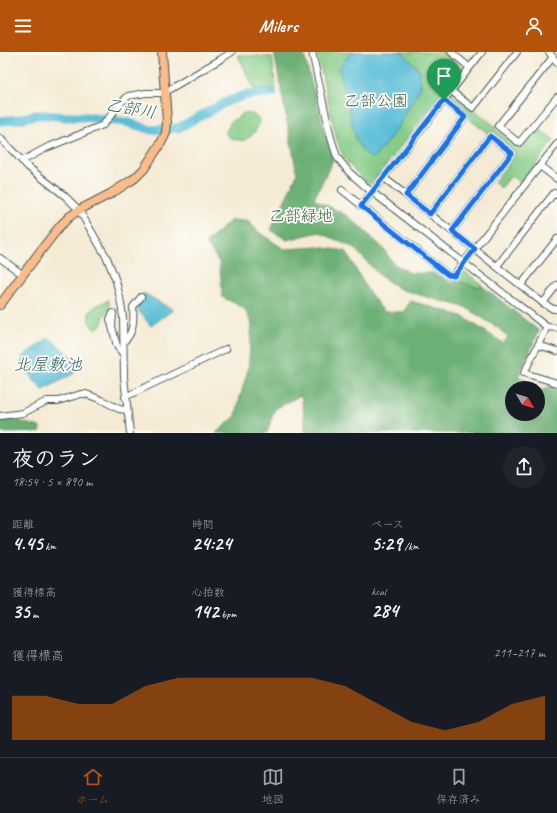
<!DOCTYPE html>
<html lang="ja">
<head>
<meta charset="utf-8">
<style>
	body { margin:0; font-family:Caveat,"Klee One",sans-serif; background:#20242c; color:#f1f3f6; height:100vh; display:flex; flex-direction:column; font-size:15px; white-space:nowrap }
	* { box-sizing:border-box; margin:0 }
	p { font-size:13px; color:#9ea1a6 }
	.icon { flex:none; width:22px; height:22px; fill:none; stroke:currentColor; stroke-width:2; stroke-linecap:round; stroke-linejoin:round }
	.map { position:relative; height:381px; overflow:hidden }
	.panel { display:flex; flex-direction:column; background:#171b24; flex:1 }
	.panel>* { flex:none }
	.needle { width:26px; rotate:128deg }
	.controls { position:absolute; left:505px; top:329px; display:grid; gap:8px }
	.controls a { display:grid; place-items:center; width:40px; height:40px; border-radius:50%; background:#171b24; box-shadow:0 4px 16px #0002; font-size:20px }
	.pin { position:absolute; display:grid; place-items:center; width:34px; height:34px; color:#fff; margin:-41px -17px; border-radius:50% 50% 50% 0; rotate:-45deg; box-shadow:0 0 4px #0007 }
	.pin .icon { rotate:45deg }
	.round { display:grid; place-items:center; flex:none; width:42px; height:42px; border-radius:21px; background:#20242c }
	.overview { display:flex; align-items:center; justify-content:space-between; height:68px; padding:0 12px }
	h1 { font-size:22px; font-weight:800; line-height:30px }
	.stats { display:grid; grid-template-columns:repeat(3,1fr); gap:6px; height:68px; padding:4px 12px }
	.stats div { display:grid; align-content:center }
	.stats b { font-size:20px; font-weight:800 }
	.stats small { font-size:11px; font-weight:400 }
	.stats p { font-size:11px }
	.chart { height:112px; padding:8px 12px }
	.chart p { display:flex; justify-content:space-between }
	.chart svg { width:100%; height:72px; margin-top:4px; fill:#b45309; opacity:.7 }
	header { display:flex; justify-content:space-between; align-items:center; height:52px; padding:0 12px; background:#b45309; color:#fff; font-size:18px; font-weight:800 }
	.tabs { display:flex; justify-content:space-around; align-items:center; height:56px; border-top:1px solid #363941; background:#171b24; font-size:11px; color:#9ea1a6 }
	.tabs a { display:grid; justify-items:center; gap:2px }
	.tabs .selected { color:#b45309 }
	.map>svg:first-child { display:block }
	.green { fill:#86cc87; stroke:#52845e }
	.forest { fill:#6cb074; stroke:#467654 }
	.water { fill:#59bdd7; stroke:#3c7d86 }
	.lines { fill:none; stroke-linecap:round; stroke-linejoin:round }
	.river { stroke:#59bdd7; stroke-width:9 }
	.minor-casing { stroke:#3f574c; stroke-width:8 }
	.major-casing { stroke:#3f574c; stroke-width:10 }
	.minor { stroke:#fff; stroke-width:6 }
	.major { stroke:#fabc8b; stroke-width:8 }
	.route-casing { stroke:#fff; stroke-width:8 }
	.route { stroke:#1a73e8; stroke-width:5 }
	.labels { text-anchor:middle; stroke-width:3.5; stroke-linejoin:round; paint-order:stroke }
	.park-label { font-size:16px; fill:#396149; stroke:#fdfcf7 }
	.water-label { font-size:17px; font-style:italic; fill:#306365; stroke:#fdfcf7 }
</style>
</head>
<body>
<header><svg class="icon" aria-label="menu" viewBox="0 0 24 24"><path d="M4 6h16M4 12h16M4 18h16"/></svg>Milers<svg class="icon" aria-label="person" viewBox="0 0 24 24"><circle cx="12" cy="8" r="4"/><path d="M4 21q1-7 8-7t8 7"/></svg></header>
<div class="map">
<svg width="557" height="381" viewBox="0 0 557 381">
	<rect width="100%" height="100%" fill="#fdfcf7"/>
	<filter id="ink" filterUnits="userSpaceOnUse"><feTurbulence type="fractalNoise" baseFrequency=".025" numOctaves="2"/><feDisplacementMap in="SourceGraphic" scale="8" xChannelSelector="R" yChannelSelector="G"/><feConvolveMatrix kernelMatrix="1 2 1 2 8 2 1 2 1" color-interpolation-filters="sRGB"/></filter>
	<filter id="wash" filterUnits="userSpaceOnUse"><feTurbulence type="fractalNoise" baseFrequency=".012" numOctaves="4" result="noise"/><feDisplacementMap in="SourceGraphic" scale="16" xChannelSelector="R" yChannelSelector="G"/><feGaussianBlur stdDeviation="0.9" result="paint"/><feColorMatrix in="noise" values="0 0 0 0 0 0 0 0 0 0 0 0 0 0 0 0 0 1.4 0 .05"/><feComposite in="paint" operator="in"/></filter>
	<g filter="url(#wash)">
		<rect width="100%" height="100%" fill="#f5ebd5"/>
		<!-- green -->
		<g class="green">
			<path d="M317,0H443L461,15V17L372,131H369C350,116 343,108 336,85Z"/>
			<polygon points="238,3 272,5 276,37 254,37"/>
			<polygon points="451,43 453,43 474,60 476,59 496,75 494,76 520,97 537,75 554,88 521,131 511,124 501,136 494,130 514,105 515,101 491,81 489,82 469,67 470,65 448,47"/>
			<path d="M244,61L252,62L259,67C259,78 252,84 243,89L230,86L225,81L232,68L237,67L241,62Z"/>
			<polygon points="464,219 481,232 482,234 476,235 456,228"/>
			<path d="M109,248V259C100,265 106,274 94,277C80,261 95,253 109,248Z"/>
		</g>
		<!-- forest -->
		<g class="forest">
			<polygon points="274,0 303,0 333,108 314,147 348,164 382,195 393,211 410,221 433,221 454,232 456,228 476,235 482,234 539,279 518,325 524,327 530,336 512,336 512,362 538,362 538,338 544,338 550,333 557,335 557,381 472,381 472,380 459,381 305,381 305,367 301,343 275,357 267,381 216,381 236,364 240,345 248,318 252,272 244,256 222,245 221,227 219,210 206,191 231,168 248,169 260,181 284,197 318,195 346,199 366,236 384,260 403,260 411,249 462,264 503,291 508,285 498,276 465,255 430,246 400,237 380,224 354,196 319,180 287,188 271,178 297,122"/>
			<polygon points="0,364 40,375 40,380 0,381"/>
		</g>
		<!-- water -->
		<g class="water">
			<polygon points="351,0 402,0 419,17 421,35 397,77 375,105 370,106 362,98 356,88 339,16"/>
			<polygon points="144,241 173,258 151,274 137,257"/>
			<path d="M49,286L72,305L75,319L73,322L43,338C33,330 30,319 21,311L24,304L28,300L32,298Z"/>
		</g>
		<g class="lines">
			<!-- river -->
			<polyline class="river" points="0,69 19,67 36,63 43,63 66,65 84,65 126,70 151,78 178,76 228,49 245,43 273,41"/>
		</g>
	</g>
	<g filter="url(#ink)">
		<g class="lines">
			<!-- minor casing -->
			<g class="minor-casing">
				<g id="minor">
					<polyline points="312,0 331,86 337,105 349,120 367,136 547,275 557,276"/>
					<polyline points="451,0 469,15"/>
					<polyline points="549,0 557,11"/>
					<polyline points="553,5 498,74 519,91 557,45"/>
					<polyline points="451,39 473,56 517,0"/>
					<polyline points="0,86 28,115 65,144 79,158 107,206 116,229 120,246 123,265 124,325 130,381"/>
					<polyline points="22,109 46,96 103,73 120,52 128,44 146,41 165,41 168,38 221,7 232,0"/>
					<polyline points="540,114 557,127"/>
					<polyline points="383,125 543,251 553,257 557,257"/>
					<polyline points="342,138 448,223 453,224 557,92"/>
					<polyline points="406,143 465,65 444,48"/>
					<polyline points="361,154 482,0"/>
					<polyline points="430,162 490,84 512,101 452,179"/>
					<polyline points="0,206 22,222"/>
					<polyline points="497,214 554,141 557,143"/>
					<polyline points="521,233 557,187"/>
					<polyline points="543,251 557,233"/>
					<polyline points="112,274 113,261 110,267 117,294 123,302"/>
					<polyline points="547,275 524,321 557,331"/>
					<path d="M124,289C134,282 134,266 133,255L141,245"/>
					<polyline points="538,293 557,299"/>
					<polyline points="125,345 226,297"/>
					<polyline points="0,364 23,361 47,349 58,349 81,342 86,342 102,348 119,357 126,358"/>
				</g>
			</g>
			<!-- major casing -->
			<g class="major-casing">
				<polyline id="major" points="0,253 42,197 60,174 69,165 79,158 110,142 129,130 135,126 144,117 161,91 166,81 167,70 162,0"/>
			</g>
			<!-- minor -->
			<use href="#minor" class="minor"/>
			<!-- major -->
			<use href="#major" class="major"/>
		</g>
	</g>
	<g class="lines" filter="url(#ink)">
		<!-- route casing -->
		<g class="route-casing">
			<polygon id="route" points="444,48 465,65 406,143 430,162 490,84 512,101 452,179 475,197 454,224 448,223 361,154"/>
		</g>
		<!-- route -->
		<use href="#route" class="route"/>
	</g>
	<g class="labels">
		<!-- park labels -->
		<g class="park-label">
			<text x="376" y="54">乙部公園</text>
			<text x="301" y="169">乙部緑地</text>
		</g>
		<!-- water labels -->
		<g class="water-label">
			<text transform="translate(131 56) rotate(10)" y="6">乙部川</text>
			<text x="48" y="318">北屋敷池</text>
		</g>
	</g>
</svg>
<div class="controls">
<a><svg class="needle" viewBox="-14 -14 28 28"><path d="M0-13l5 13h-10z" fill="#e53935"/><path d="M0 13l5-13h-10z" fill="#9ea1a6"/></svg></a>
</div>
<div class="pin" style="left:444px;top:48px;background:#1e9e55"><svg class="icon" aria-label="arrive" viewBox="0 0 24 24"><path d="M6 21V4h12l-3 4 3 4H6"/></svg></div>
</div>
<section class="panel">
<div class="overview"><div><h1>夜のラン</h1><p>18:54 · 5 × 890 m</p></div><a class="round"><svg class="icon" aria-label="share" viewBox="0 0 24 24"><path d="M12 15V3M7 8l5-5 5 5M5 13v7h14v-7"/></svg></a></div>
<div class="stats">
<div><p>距離</p><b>4.45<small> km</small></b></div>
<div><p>時間</p><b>24:24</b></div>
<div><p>ペース</p><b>5:29<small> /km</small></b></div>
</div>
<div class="stats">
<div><p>獲得標高</p><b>35<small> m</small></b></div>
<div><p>心拍数</p><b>142<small> bpm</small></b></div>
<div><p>kcal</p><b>284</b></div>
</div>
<div class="chart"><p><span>獲得標高</span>211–217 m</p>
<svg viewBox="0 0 160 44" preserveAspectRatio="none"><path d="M0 44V17L10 17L20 22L30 22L40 11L50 6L60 6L70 6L80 6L90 6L100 11L110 22L120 33L130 38L140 33L150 22L160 17V44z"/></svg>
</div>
</section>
<nav class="tabs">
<a class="selected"><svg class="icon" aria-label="home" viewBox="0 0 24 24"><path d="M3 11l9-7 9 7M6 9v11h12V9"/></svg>ホーム</a>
<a><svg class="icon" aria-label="map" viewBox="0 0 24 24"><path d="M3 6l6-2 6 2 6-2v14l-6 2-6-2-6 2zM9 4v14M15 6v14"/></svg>地図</a>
<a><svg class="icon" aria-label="saved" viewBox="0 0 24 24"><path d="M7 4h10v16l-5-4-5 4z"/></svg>保存済み</a>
</nav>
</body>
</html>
